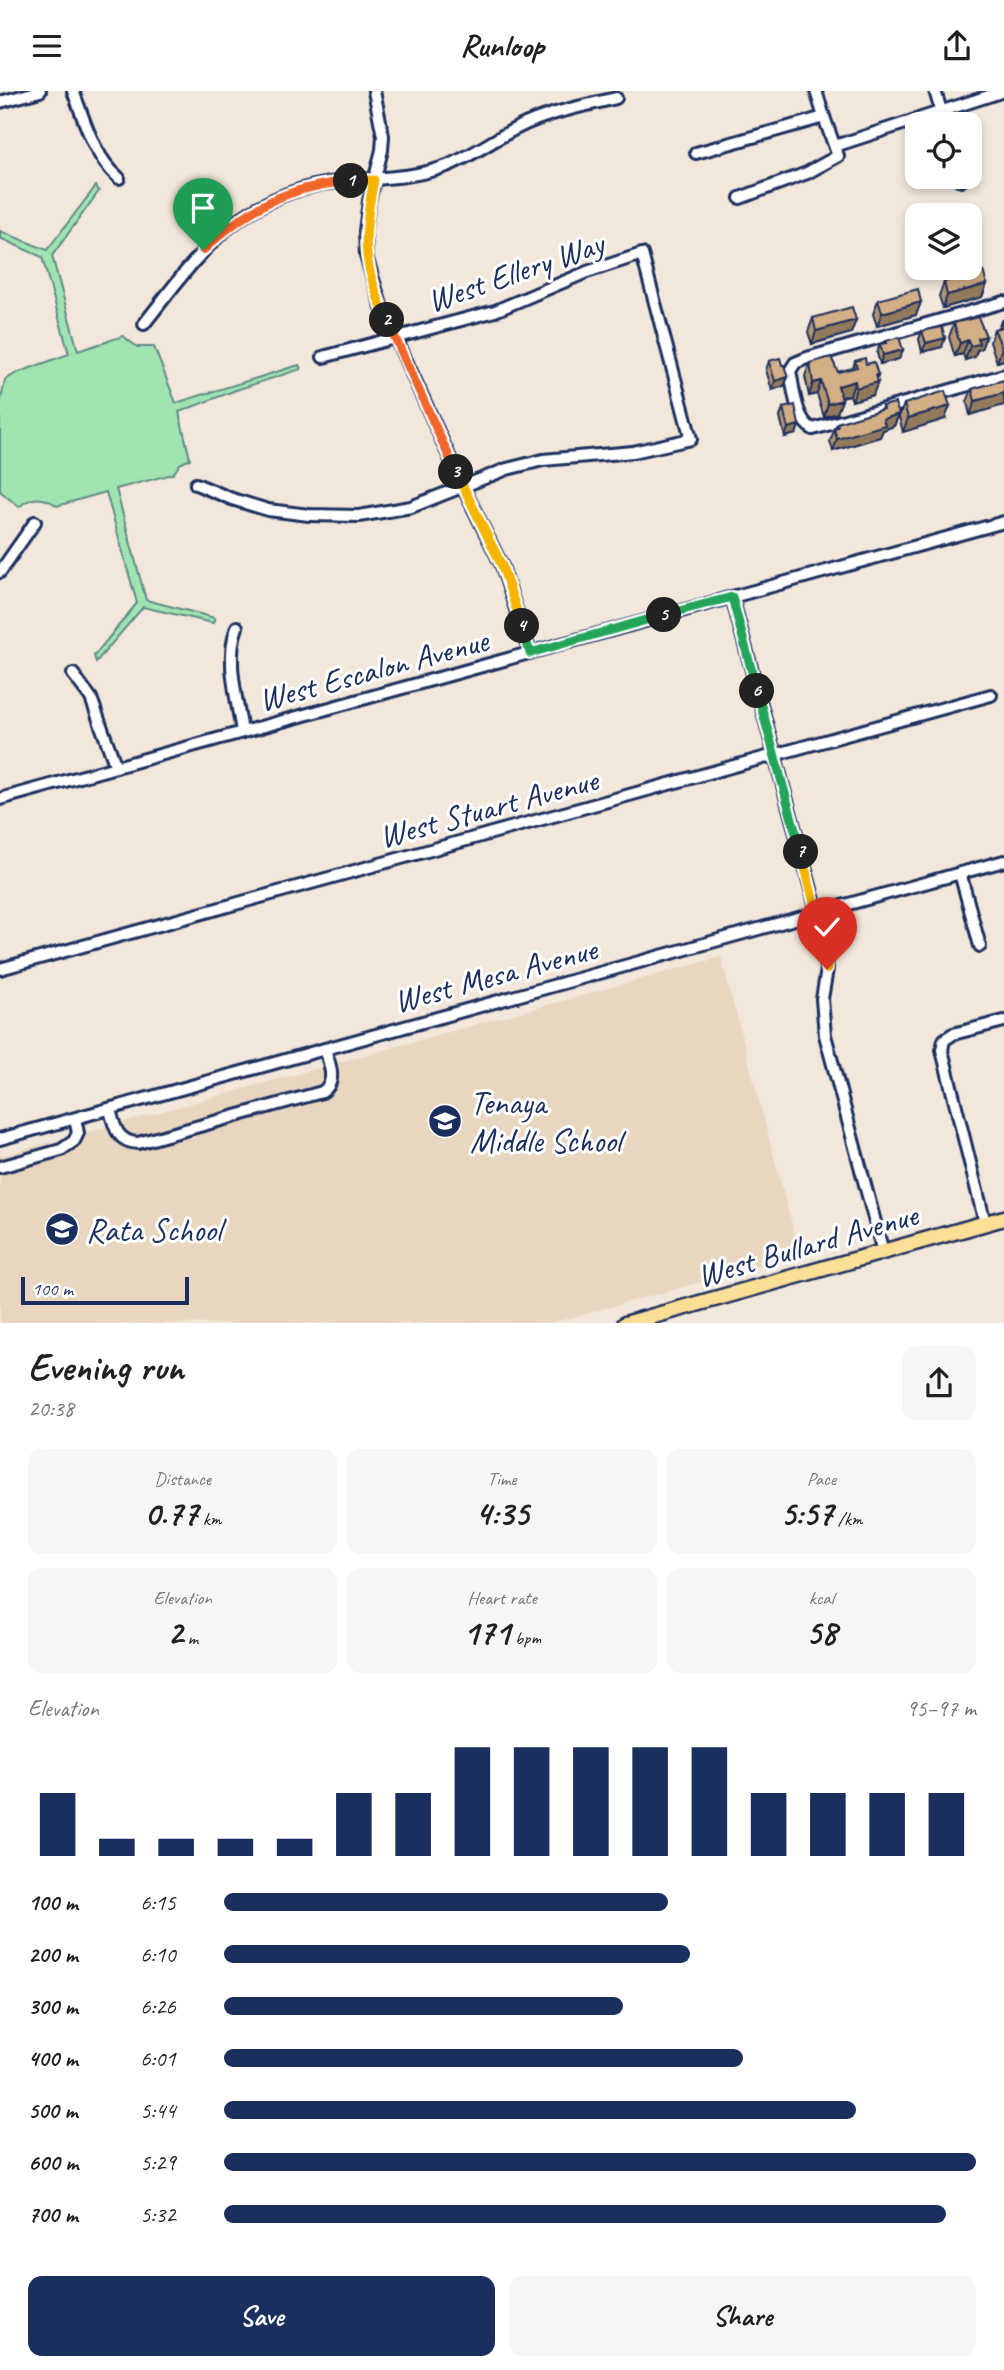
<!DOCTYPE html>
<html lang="en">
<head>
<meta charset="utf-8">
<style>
	body { margin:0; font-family:Caveat,sans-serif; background:#f6f6f6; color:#202124; height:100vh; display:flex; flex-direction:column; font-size:26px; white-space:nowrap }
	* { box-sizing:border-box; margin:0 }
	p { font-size:23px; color:#757577 }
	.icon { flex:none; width:38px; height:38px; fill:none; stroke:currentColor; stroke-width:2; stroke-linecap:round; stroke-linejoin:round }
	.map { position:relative; height:1232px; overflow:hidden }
	.sheet { display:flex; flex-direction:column; background:#fff; flex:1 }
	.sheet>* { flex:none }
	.buttons { position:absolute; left:905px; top:21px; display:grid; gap:14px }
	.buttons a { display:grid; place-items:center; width:77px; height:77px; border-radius:14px; background:#fff; box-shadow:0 4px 10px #0003; font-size:35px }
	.scale { position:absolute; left:21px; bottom:18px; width:168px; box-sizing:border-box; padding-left:7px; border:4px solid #1b2f5e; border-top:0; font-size:19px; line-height:24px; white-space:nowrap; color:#1b2f5e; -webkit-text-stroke:5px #fff; paint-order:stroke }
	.pin { position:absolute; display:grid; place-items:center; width:60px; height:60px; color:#fff; margin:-72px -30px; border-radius:50% 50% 50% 0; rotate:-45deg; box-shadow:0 0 7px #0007 }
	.pin .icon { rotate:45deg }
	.km { position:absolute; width:35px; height:35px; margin:-18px; border-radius:50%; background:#222; color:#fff; font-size:19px; line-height:35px; text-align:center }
	.round { display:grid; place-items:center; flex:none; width:74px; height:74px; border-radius:14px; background:#f6f6f6 }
	.headline { display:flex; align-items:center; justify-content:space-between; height:119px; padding:0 28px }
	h1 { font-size:38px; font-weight:600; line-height:52px }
	.stats { display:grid; grid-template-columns:repeat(3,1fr); gap:10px; height:119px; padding:7px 28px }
	.stats div { display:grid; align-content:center; border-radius:14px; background:#f6f6f6; text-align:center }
	.stats b { font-size:35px; font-weight:600 }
	.stats small { font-size:19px; font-weight:400 }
	.stats p { font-size:19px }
	.chart { height:196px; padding:14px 28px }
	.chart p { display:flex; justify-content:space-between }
	.chart svg { width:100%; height:126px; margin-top:7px; stroke:#1b2f5e; stroke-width:6 }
	.primary-button { display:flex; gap:14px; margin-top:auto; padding:14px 28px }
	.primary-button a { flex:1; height:80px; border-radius:14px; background:#1b2f5e; color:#fff; font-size:28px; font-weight:600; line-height:80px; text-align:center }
	.primary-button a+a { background:#f6f6f6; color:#202124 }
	ul { padding:0 28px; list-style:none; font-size:23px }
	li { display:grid; grid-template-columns:112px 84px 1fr; align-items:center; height:52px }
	li i { height:18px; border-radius:9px; background:#1b2f5e }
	header { display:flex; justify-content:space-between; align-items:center; height:91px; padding:0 28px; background:#fff; font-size:32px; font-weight:600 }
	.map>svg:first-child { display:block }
	.built { fill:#e9d6c0 }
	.green { fill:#a0e5b1; stroke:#5e8a88; stroke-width:2 }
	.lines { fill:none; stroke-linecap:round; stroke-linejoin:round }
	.minor-casing { stroke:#1b2f5e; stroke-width:16 }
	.major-casing { stroke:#1b2f5e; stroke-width:19 }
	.minor { stroke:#fff; stroke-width:10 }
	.major { stroke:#fbdf96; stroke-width:14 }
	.wall { fill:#b69672; stroke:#1b2f5e; stroke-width:2 }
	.shaded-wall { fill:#947a5d; stroke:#1b2f5e; stroke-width:2 }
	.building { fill:#d4ae85; stroke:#1b2f5e; stroke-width:2 }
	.split-1-casing { stroke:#fff; stroke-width:14 }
	.split-2-casing { stroke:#fff; stroke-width:14 }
	.split-3-casing { stroke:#fff; stroke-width:14 }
	.split-4-casing { stroke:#fff; stroke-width:14 }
	.split-5-casing { stroke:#fff; stroke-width:14 }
	.split-6-casing { stroke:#fff; stroke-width:14 }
	.split-7-casing { stroke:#fff; stroke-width:14 }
	.split-8-casing { stroke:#fff; stroke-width:14 }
	.split-1 { stroke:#f0652b; stroke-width:9 }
	.split-2 { stroke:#f5b400; stroke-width:9 }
	.split-3 { stroke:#f0652b; stroke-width:9 }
	.split-4 { stroke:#f5b400; stroke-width:9 }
	.split-5 { stroke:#22a559; stroke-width:9 }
	.split-6 { stroke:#22a559; stroke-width:9 }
	.split-7 { stroke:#22a559; stroke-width:9 }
	.split-8 { stroke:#f5b400; stroke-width:9 }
	.labels { text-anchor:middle; stroke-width:6; stroke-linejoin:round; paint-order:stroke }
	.street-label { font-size:33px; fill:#1b2f5e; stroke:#fff }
	.poi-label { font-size:33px; fill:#1b2f5e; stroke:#fff; text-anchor:start }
</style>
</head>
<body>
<header><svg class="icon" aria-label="menu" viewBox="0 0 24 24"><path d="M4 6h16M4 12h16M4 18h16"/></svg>Runloop<svg class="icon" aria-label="share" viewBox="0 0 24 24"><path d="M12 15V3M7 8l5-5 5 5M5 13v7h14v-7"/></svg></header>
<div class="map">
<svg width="1004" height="1233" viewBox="0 0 1004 1233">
	<rect width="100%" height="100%" fill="#f2e7da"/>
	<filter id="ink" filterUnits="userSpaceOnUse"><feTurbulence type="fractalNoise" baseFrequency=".0143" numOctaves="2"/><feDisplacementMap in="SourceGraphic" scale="14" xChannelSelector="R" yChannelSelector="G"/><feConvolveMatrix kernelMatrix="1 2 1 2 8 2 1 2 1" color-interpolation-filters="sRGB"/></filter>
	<g filter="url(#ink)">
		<!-- built -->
		<polygon class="built" points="721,866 800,1164 551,1232 0,1233 0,1065"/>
		<!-- green -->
		<path class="green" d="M96,95L99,100L52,165L78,260L123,245L137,256H154L176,312L299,274L301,278L236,299L179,321L190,368L180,373L173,383L116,398L146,509L215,527L213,532L143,516L96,571L94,565L137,512L106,401L57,415C44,405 31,405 19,416L0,400V313L5,289L17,282L69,263L42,166L0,147V140L47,159Z"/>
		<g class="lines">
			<!-- minor casing -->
			<g class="minor-casing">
				<g id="minor">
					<path d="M73,0C85,30 93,65 119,87"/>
					<polyline points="374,0 383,45 382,59 369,110 365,140 366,165 381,214 463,396 502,475 530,562"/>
					<polyline points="816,0 824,26"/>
					<polyline points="935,0 945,33"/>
					<polyline points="0,11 40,0"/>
					<polyline points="835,55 1004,0"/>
					<polyline points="696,62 824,26 838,65 807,82 740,107"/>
					<polyline points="960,86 961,90"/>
					<path d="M1004,211L807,267L795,272L790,280C794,298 795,329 813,338L1004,284"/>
					<path d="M144,233C196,167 233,110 323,93C364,86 404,90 444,76C471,66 494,48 519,36C549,21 584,15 616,7"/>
					<polyline points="196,393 232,408 268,419 309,424 359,425 411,416 507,378 543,369 633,361 691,348 642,163 587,181 495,220 323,266"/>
					<polyline points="0,481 35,431"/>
					<polyline points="732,506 822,839 827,878 822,908 825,944 883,1161"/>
					<path d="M237,536C225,568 237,607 242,641"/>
					<polyline points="73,583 91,607 116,676"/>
					<polyline points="0,708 1004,431"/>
					<polyline points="960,782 980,855"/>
					<polyline points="0,878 991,604"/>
					<path d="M110,1018C114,1035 117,1051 138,1052L322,1001C338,991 329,972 325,958"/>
					<polyline points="0,1048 1004,770"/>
					<polyline points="0,1076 61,1059 74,1050 78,1042 75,1028"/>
					<polyline points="985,1132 942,959 944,949 953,943 1004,930"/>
				</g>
			</g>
			<!-- major casing -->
			<g class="major-casing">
				<polyline id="major" points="625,1233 1004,1127"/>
			</g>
			<!-- minor -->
			<use href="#minor" class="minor"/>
			<!-- major -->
			<use href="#major" class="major"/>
		</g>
		<!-- wall -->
		<g class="wall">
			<polygon points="944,191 987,193 982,206 943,217 939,205"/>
			<polygon points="878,209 921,211 916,224 877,235 873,223"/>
			<polygon points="813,227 856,229 851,242 812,253 808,241"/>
			<polygon points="1004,229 1004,269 997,271 990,251 994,238 998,237 1001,230"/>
			<polygon points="954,232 986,245 981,258 977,259 975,266 965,269 963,263 955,265 954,263 949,246"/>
			<polygon points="922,240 942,256 922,261 919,248"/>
			<polygon points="886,250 903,259 899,268 880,273 877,262 880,253 885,252"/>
			<polygon points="769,270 782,274 788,286 784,295 772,299 766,279"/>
			<polygon points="855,270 866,273 878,284 873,304 852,310 850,304 841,306 842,309 837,322 824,326 817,303 809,305 805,285 810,272 838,281 853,277"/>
			<polygon points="1004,289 970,324 967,311 972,298"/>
			<polygon points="904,313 945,328 903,341 899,326"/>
			<polygon points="882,315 899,323 894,335 883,339 880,346 833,360 830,350 837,332 881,319"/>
			<polygon points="783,317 799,334 796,343 785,346 780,326"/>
		</g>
		<!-- shaded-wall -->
		<g class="shaded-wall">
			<polygon points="987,193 982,206 943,217 947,204"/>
			<polygon points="921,211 916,224 877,235 882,222"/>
			<polygon points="856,229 851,242 812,253 816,240"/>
			<polygon points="986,245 981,258 977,259 975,266 965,269 970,255 978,247"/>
			<polygon points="945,247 942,256 922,261 926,252"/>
			<polygon points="968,249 963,263 955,265 960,252"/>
			<polygon points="1002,257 1004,257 1004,269 997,271"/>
			<polygon points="903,259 899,268 880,273 883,264"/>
			<polygon points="878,284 875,292 878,291 873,304 852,310 856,297"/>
			<polygon points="788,286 784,295 772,299 775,290"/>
			<polygon points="821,290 817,303 809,305 813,292"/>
			<polygon points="855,290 850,304 833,308 838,295"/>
			<polygon points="1004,302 1004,314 970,324 975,310"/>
			<polygon points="842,309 837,322 824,326 828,313"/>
			<polygon points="950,315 945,328 903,341 908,327"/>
			<polygon points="899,323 894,335 883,339 880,346 833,360 837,348 883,328"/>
			<polygon points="799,334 796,343 785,346 788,337"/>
		</g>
		<!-- building -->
		<g class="building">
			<polygon points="983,180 987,193 947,204 944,191"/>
			<polygon points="918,198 921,211 882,222 878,209"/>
			<polygon points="852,216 856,229 816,240 813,227"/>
			<polygon points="978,226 986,245 978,247 979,253 970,255 968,249 960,252 959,250 954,232"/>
			<polygon points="1004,229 1004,257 1002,257 994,238 1002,236 1001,230"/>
			<polygon points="942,236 945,247 926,252 922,240"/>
			<polygon points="899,246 903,259 883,264 880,253 887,252 886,250"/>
			<polygon points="831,266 838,281 857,276 855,270 865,267 866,273 874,271 878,284 876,284 878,291 856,297 855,290 838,295 842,309 828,313 821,290 813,292 810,272"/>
			<polygon points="780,267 782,274 784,274 788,286 775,290 769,270"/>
			<polygon points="1004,289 1004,302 975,310 972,298"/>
			<polygon points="945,300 950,315 908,327 904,313"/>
			<polygon points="895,312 899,323 883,328 885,334 837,348 834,337 838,336 837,332 883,318 882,315"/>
			<polygon points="795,314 799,334 788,337 783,317"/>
		</g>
	</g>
	<g class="lines" filter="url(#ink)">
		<!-- split-1 casing -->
		<g class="split-1-casing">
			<path id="split-1" d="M203,159C251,115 286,96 351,90"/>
		</g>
		<!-- split-2 casing -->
		<g class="split-2-casing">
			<path id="split-2" d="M351,90L374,89C362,147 362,173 387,229"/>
		</g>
		<!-- split-3 casing -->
		<g class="split-3-casing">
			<polyline id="split-3" points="387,229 456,381"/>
		</g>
		<!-- split-4 casing -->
		<g class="split-4-casing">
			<polyline id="split-4" points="456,381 502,475 522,535"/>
		</g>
		<!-- split-5 casing -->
		<g class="split-5-casing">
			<polyline id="split-5" points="522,535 530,562 664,524"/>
		</g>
		<!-- split-6 casing -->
		<g class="split-6-casing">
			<polyline id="split-6" points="664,524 732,506 757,600"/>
		</g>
		<!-- split-7 casing -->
		<g class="split-7-casing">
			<polyline id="split-7" points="757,600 801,761"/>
		</g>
		<!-- split-8 casing -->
		<g class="split-8-casing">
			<polyline id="split-8" points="801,761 821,839 827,878"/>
		</g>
		<!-- split-1 -->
		<use href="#split-1" class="split-1"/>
		<!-- split-2 -->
		<use href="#split-2" class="split-2"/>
		<!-- split-3 -->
		<use href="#split-3" class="split-3"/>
		<!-- split-4 -->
		<use href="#split-4" class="split-4"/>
		<!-- split-5 -->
		<use href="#split-5" class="split-5"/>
		<!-- split-6 -->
		<use href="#split-6" class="split-6"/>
		<!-- split-7 -->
		<use href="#split-7" class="split-7"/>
		<!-- split-8 -->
		<use href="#split-8" class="split-8"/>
	</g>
	<!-- icons -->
	<defs>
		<g id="school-disc" transform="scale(1.75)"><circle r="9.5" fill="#1b2f5e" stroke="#fff"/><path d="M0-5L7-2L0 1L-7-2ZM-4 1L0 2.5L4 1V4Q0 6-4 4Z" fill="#fff"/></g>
	</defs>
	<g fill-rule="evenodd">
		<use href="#school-disc" x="445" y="1030"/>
		<use href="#school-disc" x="62" y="1138"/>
	</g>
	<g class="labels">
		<!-- street labels -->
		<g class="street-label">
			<text transform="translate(515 180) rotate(-19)" y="12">West Ellery Way</text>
			<text transform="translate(373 578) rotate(-15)" y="12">West Escalon Avenue</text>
			<text transform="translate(488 716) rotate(-15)" y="12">West Stuart Avenue</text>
			<text transform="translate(495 883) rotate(-15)" y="12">West Mesa Avenue</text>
			<text transform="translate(807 1153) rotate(-16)" y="12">West Bullard Avenue</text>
		</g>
		<!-- poi labels -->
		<g class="poi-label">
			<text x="470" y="1023">Tenaya<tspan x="470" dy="38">Middle School</tspan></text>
			<text x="86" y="1150">Rata School</text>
		</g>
	</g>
</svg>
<div class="buttons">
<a><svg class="icon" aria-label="locate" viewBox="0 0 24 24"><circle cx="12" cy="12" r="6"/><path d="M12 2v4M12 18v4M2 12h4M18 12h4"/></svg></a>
<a><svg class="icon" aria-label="layers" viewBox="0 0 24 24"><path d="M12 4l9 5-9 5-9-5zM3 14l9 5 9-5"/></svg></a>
</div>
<div class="scale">100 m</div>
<div class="pin" style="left:203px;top:159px;background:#1e9e55"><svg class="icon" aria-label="arrive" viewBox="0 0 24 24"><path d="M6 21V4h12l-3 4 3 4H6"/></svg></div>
<div class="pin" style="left:827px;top:878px;background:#d93025"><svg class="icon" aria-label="check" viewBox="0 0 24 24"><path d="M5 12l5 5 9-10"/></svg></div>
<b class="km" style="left:351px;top:90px">1</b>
<b class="km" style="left:387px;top:229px">2</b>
<b class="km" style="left:456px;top:381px">3</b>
<b class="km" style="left:522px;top:535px">4</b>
<b class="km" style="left:664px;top:524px">5</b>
<b class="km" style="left:757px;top:600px">6</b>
<b class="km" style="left:801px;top:761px">7</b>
</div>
<section class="sheet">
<div class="headline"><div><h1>Evening run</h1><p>20:38</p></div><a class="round"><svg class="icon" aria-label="share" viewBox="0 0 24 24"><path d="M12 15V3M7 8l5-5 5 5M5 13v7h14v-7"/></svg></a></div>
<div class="stats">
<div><p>Distance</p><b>0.77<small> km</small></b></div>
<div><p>Time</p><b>4:35</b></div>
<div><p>Pace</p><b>5:57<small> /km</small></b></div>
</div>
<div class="stats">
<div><p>Elevation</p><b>2<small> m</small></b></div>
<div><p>Heart rate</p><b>171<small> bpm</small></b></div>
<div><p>kcal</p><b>58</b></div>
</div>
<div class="chart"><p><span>Elevation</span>95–97 m</p>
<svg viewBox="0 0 160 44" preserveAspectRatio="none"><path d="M5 44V22M15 44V38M25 44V38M35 44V38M45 44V38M55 44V22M65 44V22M75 44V6M85 44V6M95 44V6M105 44V6M115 44V6M125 44V22M135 44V22M145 44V22M155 44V22"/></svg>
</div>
<ul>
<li><b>100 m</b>6:15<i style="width:59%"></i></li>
<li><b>200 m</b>6:10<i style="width:62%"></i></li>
<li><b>300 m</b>6:26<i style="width:53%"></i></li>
<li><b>400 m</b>6:01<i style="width:69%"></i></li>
<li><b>500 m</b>5:44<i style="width:84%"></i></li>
<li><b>600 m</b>5:29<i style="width:100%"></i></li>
<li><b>700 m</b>5:32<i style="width:96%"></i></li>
</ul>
<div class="primary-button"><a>Save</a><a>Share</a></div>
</section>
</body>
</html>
